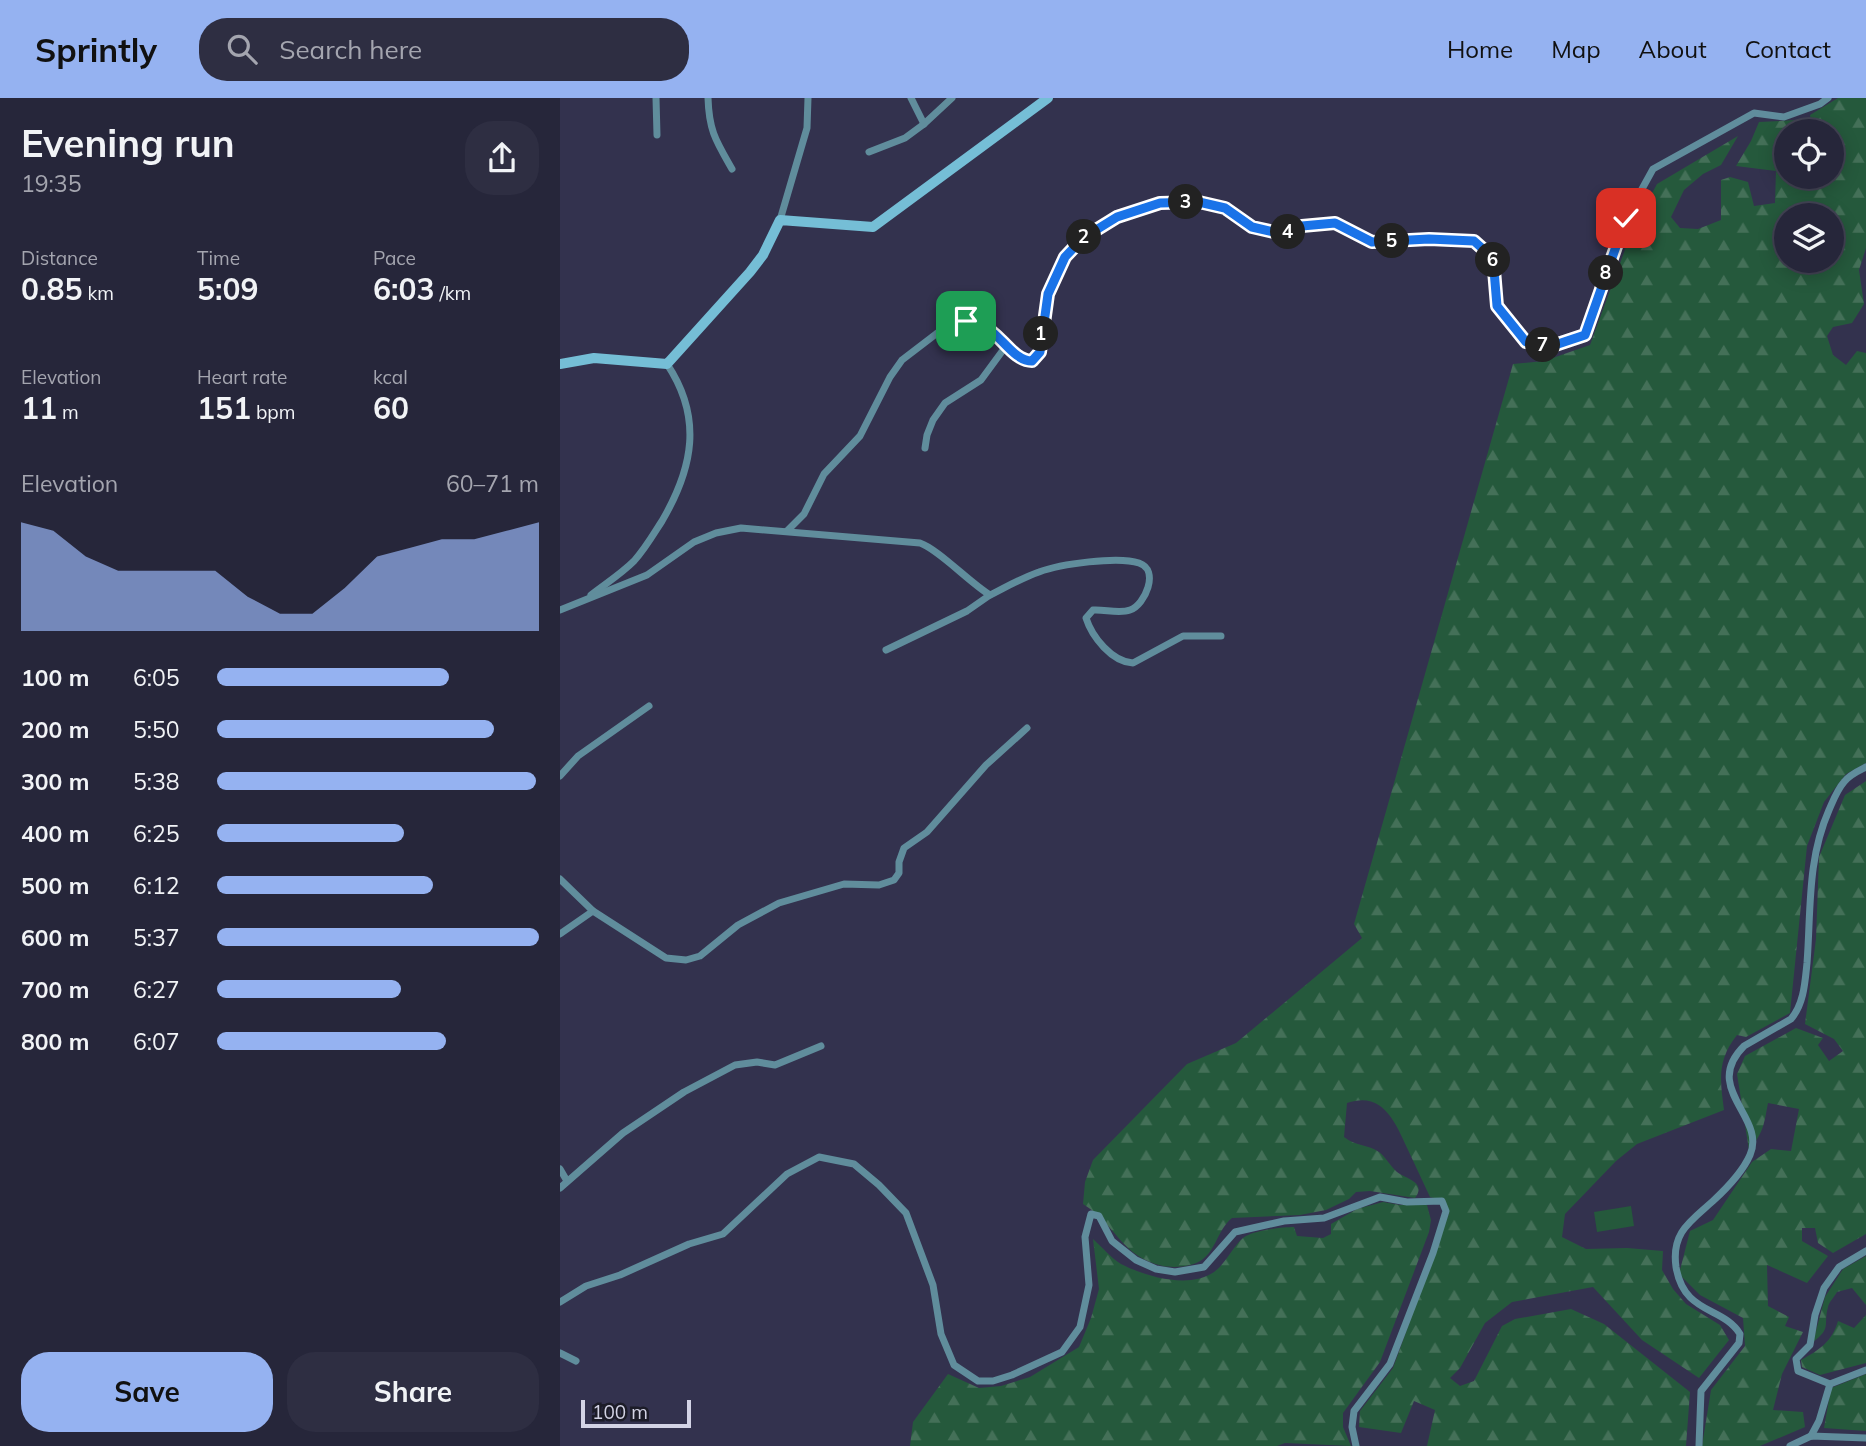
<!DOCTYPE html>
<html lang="en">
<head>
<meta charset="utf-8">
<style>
	body { margin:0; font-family:Mulish,sans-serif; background:#2e2e42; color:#f1f3f6; height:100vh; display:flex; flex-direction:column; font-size:26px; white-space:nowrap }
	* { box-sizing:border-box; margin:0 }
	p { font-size:23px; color:#a4a5af }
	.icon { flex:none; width:38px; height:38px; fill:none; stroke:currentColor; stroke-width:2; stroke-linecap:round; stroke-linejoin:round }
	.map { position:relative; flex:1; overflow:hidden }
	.panel { display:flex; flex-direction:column; background:#26263a; width:560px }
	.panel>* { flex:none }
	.buttons { position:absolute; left:1214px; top:21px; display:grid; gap:14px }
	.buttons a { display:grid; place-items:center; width:70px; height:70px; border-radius:50%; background:#26263a; box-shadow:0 4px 18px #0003,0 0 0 2px #424354; font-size:35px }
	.scale { position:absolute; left:21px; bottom:18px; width:110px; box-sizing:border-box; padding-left:7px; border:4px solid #d3d3e5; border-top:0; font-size:19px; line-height:24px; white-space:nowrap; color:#d3d3e5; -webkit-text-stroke:5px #1c1c28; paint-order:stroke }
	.pin { position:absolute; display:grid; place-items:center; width:60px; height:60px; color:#fff; margin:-30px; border-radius:14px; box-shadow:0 4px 10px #0006 }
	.km { position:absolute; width:35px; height:35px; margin:-18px; border-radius:50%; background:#222; color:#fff; font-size:19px; line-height:35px; text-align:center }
	.round { display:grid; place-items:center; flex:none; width:74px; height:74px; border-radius:28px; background:#2e2e42 }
	.headline { display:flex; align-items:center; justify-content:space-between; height:119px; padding:0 21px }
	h1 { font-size:38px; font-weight:700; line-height:52px }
	.metrics { display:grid; grid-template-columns:repeat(3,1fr); gap:10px; height:119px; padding:7px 21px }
	.metrics div { display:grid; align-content:center }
	.metrics b { font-size:30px; font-weight:700 }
	.metrics small { font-size:19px; font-weight:400 }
	.metrics p { font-size:19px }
	.chart { height:196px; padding:14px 21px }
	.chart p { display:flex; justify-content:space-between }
	.chart svg { width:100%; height:126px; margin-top:7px; fill:#95b2f1; opacity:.7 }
	.primary-button { display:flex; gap:14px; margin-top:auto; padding:14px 21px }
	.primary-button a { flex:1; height:80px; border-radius:28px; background:#95b2f1; color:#111; font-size:28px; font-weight:700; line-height:80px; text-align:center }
	.primary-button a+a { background:#2e2e42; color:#f1f3f6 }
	ul { padding:0 21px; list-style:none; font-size:23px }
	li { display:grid; grid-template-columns:112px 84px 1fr; align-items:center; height:52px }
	li i { height:18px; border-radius:9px; background:#95b2f1 }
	header { display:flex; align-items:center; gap:42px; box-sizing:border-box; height:98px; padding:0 35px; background:#95b2f1; color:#111 }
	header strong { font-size:33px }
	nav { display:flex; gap:38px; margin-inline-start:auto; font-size:24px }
	.search { width:490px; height:63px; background:#2e2e42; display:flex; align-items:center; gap:18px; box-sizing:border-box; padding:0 24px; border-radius:28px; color:#a4a5af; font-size:26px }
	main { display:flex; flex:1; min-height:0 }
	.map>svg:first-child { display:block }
	.grass { fill:#25593c }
	.forest { fill:url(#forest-firs); fill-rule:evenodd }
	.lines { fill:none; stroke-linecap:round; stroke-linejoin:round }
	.minor { stroke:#608d9c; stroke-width:7 }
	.secondary { stroke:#75bed6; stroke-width:10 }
	.route-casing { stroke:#fff; stroke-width:14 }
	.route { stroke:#1a73e8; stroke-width:9 }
</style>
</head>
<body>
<header>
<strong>Sprintly</strong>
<div class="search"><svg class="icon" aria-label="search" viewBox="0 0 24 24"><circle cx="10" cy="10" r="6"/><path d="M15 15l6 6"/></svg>Search here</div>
<nav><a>Home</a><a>Map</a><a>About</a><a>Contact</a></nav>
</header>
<main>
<section class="panel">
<div class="headline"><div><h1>Evening run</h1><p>19:35</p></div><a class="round"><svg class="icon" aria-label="share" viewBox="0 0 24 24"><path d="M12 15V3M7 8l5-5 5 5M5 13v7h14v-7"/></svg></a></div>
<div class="metrics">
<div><p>Distance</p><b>0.85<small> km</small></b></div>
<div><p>Time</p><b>5:09</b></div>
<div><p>Pace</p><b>6:03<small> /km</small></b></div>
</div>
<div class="metrics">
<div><p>Elevation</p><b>11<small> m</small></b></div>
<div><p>Heart rate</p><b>151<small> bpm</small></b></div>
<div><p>kcal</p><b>60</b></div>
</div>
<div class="chart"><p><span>Elevation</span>60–71 m</p>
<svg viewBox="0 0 160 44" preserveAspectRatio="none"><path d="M0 44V6L10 9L20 18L30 23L40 23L50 23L60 23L70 32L80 38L90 38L100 29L110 18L120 15L130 12L140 12L150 9L160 6V44z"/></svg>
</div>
<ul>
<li><b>100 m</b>6:05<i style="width:72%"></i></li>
<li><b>200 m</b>5:50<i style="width:86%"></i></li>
<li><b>300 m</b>5:38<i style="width:99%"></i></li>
<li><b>400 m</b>6:25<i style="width:58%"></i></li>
<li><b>500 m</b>6:12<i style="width:67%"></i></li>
<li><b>600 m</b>5:37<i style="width:100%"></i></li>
<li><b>700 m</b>6:27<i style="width:57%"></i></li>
<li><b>800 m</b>6:07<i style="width:71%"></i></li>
</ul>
<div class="primary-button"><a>Save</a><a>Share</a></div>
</section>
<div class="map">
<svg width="1306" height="1348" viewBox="0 0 1306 1348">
	<defs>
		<pattern id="forest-firs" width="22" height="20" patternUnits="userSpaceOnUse" patternTransform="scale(1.75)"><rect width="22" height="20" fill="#25593c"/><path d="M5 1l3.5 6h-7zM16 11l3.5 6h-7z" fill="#447058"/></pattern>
	</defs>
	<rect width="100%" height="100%" fill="#33324e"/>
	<!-- grass -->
	<polygon class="grass" points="1071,1108 1074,1128 1037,1134 1034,1114"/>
	<!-- forest -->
	<g class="forest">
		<path d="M1278,0H1306V150L1299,172L1304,206L1292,225L1273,229L1267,238L1273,257L1286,267L1297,253L1306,255V665L1286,676L1264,704L1247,748L1230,915L1186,939L1177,937C1157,962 1160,982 1164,1012L1077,1046L1056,1063L1005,1116L1002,1139L1026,1151L1067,1150L1103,1153L1102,1172L1113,1191L1126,1206L1160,1227L1169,1242L1139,1280L1082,1242L1033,1189L952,1204L925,1225L900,1270L890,1280L900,1288L914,1283L942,1228L955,1221L1011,1211L1044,1226L1130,1294L1126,1348H867L875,1312L854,1303L841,1335L799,1329L800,1313L833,1270L889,1115L885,1103L870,1099C863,1084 856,1069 849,1054C836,1026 824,992 787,1005L784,1039C797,1049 808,1046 819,1054C826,1059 830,1068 837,1074C846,1081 867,1084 855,1100L810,1093L796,1094L789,1101L766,1112L740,1117L672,1120C657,1132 656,1154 640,1163C630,1169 614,1170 603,1168C561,1159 556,1126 523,1106L525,1084L533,1062L627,966L676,945L802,840L794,826L953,266L984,263L1030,247L1073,130L1097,86L1178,38L1161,67L1143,76L1124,92L1111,119L1120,130L1138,131L1161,122V82L1170,79L1188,84L1194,108L1215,105L1216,73L1176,68L1191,43L1199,24L1237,22L1239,33H1227V79H1272V33H1253L1250,17ZM1227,117H1272V163H1227Z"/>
		<path d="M1306,683V1136L1273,1155L1258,1145L1255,1130H1242V1143L1268,1158L1247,1185L1207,1167L1208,1208L1229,1219L1225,1228L1243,1234L1222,1276L1213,1312L1243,1314L1245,1329L1200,1348H1142L1151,1292L1185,1248L1183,1220L1140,1197L1119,1176L1130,1133L1153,1122L1192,1064L1211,1051L1231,1053L1239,1011L1208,1005C1204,1026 1204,1034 1189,1052L1177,976L1185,958L1236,930L1263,940L1258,947L1269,963L1283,953L1274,941L1245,926L1256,841L1259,759L1285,697Z"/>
		<path d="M823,1104L840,1107H867L871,1122L869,1134L820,1264L783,1315V1329L791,1348L725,1345L717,1348H350L353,1324L388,1276L419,1290L441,1288L470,1279L519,1249L531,1220L539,1191L533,1141C542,1149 551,1160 561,1166C586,1179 630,1191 654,1174C666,1166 675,1144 686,1138C696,1132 723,1129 734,1129L737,1138L763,1140L771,1136V1126L797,1111Z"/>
		<path d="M1306,1158V1207L1292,1190L1277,1194C1275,1198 1269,1204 1268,1209C1263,1227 1272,1230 1253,1244L1265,1199L1283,1171Z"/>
		<path d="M1306,1217V1265L1260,1277L1242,1269L1241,1262C1259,1252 1272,1244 1278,1223L1294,1230Z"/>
		<polygon points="1306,1276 1306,1333 1264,1330 1271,1290"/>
	</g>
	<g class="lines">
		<!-- minor -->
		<g class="minor">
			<polyline points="96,0 97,37"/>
			<path d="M148,0C149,33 156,43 172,71"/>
			<polyline points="351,0 364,26"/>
			<polyline points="309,54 345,40 364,26 392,0"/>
			<polyline points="220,122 247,30 248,0"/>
			<polyline points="365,350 367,337 373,322 385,305 421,282 446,248"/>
			<polyline points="227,433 244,416 264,376 300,338 330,279 342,262 376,236 392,225 406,223 432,234 446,248 467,263 472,263 478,258 488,196 504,159 523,140 557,119 600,105 639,104 665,110 692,129 723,136 742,128 775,125 812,144 869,141 914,143 933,160 937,209 966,244 992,249 1025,237 1066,120 1093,71 1194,15 1224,19 1260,6 1268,0"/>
			<path d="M31,497C45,486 61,476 74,463C85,451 93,437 102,423C133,370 143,320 107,266"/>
			<path d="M0,512L87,477L134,444L156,435L181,430L360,445C378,451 410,485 430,497C446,489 462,480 479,474C500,466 558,458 579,465C600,472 585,507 570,512C559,516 544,511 533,512L526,520C532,539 552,564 573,565L623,538H661"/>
			<polyline points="326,552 407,513 430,497"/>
			<polyline points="0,678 18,658 89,608"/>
			<polyline points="0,781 33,813 106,860 126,862 140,858 178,827 219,805 284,786 319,787 334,782 339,775 339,764 344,750 367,734 426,667 467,630"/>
			<polyline points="0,836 33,813"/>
			<polyline points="0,1071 7,1083"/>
			<polyline points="0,1090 63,1035 124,994 175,967 197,964 215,967 261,948"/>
			<polyline points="0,1204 26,1188 60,1177 129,1146 163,1136 227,1076 259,1059 294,1066 319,1087 346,1115 373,1187 381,1236 394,1267 418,1283 433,1283 452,1277 502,1254 520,1229 529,1187 525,1139 531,1116 539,1118 552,1143 576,1162 596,1171 615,1174 644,1169 675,1134 724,1123 764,1120 820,1099 847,1104 882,1103 886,1113 873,1155 830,1266 794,1313 792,1329 796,1348"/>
			<polyline points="0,1255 16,1263"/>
			<polyline points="1270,1286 1238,1273 1236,1261 1250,1247 1255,1217 1264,1190 1279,1169 1306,1153"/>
			<polyline points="1251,1338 1259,1323 1270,1286 1306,1272"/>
			<path d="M1139,1348L1141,1293L1179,1245L1180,1236C1163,1208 1124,1217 1116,1169C1111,1134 1131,1123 1153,1103C1166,1091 1183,1073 1190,1057C1207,1019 1141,991 1184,948L1231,921C1244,906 1245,884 1247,865C1251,813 1247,762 1269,712C1273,703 1277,692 1284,684C1289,677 1298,673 1306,669"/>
			<polyline points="1230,1348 1251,1338 1306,1340"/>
		</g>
		<!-- secondary -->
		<polyline class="secondary" points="0,266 34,260 107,266 190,174 203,157 220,122 313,129 488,0"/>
	</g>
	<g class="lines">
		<!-- route casing -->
		<g class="route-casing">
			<path id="route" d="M406,223C415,226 425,229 432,234C444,243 456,263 472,263L480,254L488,196L505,159L523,140L557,119L600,105L639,104L665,110L692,129L723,136L742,128L775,125L812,144L869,141L914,143L933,160L937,208L966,244L992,248L1025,237L1066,120"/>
		</g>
		<!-- route -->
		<use href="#route" class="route"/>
	</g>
</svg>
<div class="buttons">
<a><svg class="icon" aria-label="locate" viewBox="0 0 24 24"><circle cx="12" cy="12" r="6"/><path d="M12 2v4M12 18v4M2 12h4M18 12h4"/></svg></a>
<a><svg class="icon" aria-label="layers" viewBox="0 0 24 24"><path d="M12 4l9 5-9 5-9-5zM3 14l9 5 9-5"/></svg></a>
</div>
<div class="scale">100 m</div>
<div class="pin" style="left:406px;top:223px;background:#1e9e55"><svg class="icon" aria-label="arrive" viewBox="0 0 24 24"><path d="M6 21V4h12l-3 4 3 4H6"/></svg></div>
<div class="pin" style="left:1066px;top:120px;background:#d93025"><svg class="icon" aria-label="check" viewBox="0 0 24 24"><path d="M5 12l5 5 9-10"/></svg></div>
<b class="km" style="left:481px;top:236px">1</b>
<b class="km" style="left:524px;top:139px">2</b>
<b class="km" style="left:626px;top:104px">3</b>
<b class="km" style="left:728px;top:134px">4</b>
<b class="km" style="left:832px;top:143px">5</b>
<b class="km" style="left:933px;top:162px">6</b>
<b class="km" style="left:983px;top:247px">7</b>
<b class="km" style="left:1046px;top:175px">8</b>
</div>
</main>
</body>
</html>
